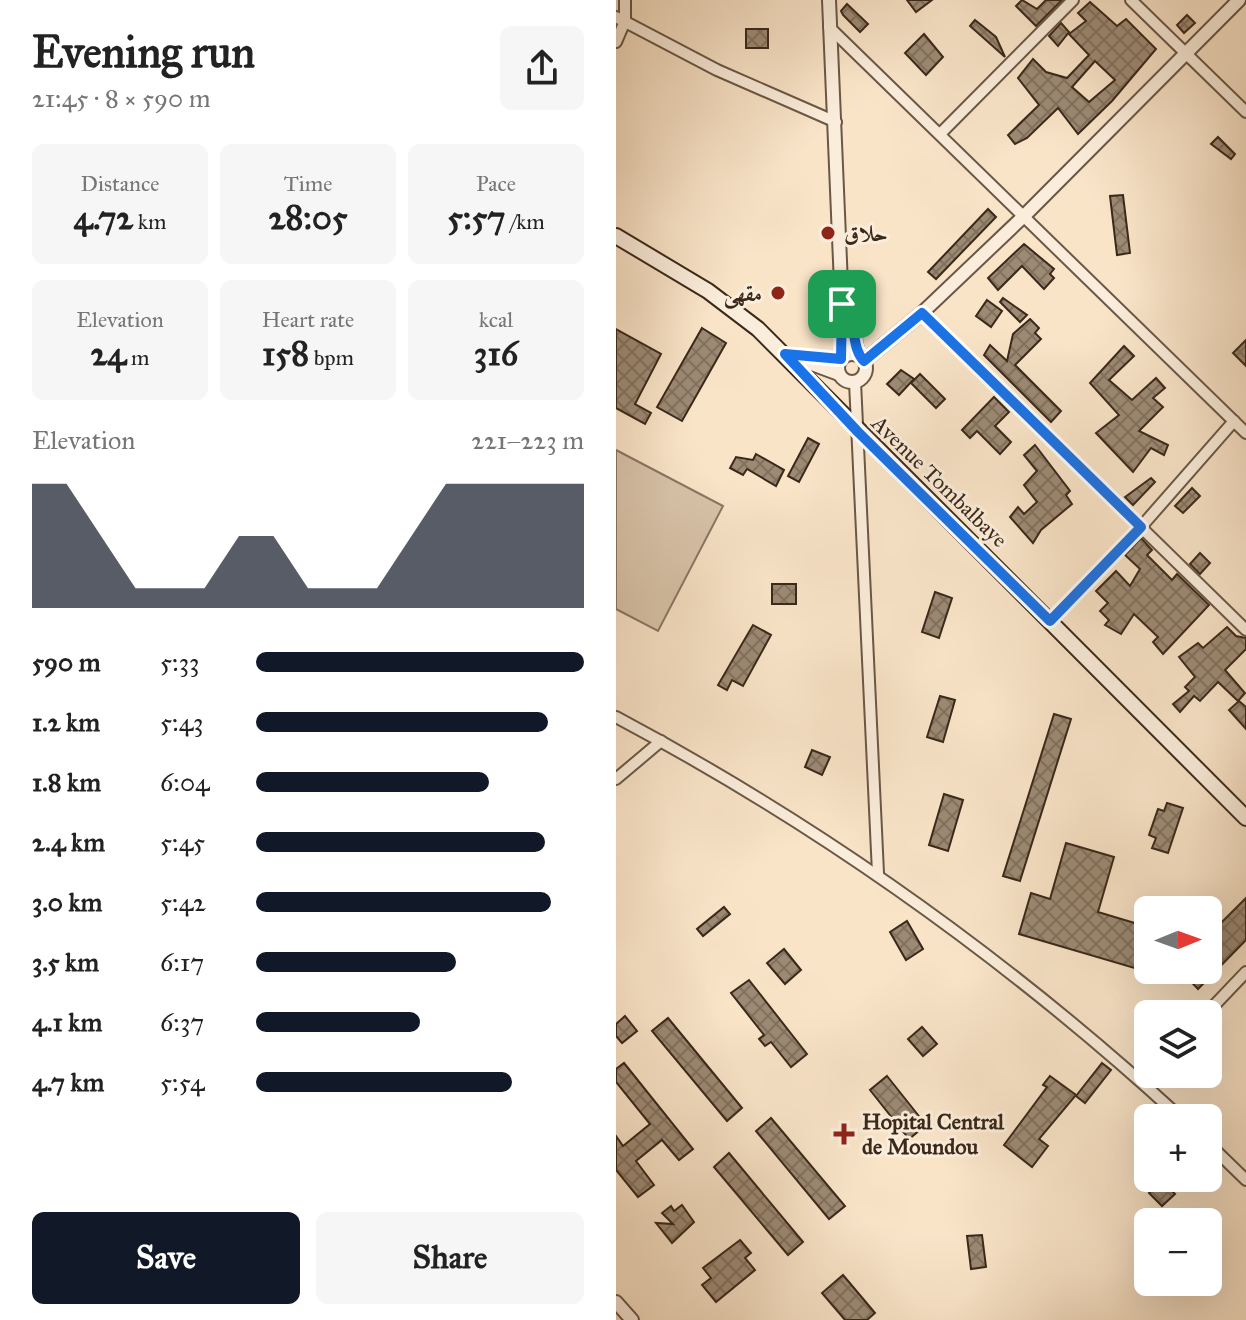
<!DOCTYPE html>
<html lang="en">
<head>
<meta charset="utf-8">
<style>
	body { margin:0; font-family:"IM FELL Great Primer",Amiri,serif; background:#f6f6f6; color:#222; height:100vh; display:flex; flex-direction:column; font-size:30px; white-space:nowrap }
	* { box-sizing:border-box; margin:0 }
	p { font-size:26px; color:#767676 }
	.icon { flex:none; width:44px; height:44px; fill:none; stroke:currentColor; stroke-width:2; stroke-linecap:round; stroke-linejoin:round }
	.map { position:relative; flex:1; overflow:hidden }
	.panel { display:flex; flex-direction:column; background:#fff; width:616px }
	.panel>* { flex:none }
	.needle { width:52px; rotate:89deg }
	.fabs { position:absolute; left:518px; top:896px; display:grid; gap:16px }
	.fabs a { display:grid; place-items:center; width:88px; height:88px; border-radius:12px; background:#fff; box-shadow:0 8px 32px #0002; font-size:40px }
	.pin { position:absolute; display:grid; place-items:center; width:68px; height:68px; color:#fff; margin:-34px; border-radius:16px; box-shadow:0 4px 12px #0006 }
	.round { display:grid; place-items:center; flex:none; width:84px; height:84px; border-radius:12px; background:#f6f6f6 }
	.head { display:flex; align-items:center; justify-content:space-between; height:136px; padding:0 32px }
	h1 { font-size:44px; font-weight:800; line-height:60px }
	.figures { display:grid; grid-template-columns:repeat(3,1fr); gap:12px; height:136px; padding:8px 32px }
	.figures div { display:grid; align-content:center; border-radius:12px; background:#f6f6f6; text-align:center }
	.figures b { font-size:34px; font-weight:800 }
	.figures small { font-size:22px; font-weight:400 }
	.figures p { font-size:22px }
	.chart { height:224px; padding:16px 32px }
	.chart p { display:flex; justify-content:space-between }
	.chart svg { width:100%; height:144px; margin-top:8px; fill:#111827; opacity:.7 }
	.action { display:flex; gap:16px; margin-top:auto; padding:16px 32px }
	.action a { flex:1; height:92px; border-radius:12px; background:#111827; color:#fff; font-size:32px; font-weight:800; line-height:92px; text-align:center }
	.action a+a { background:#f6f6f6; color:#222 }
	ul { padding:0 32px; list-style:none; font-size:26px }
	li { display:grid; grid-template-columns:128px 96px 1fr; align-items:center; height:60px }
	li i { height:20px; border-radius:10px; background:#111827 }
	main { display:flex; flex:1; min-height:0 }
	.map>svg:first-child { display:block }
	.pitch { fill:#d9c4aa; stroke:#8a7662; stroke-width:2 }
	.building { fill:url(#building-cross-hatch); stroke:#3a281a; stroke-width:2; fill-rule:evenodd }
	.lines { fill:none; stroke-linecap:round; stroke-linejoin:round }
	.minor-casing { stroke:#6a5746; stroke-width:14 }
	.tertiary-casing { stroke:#6a5746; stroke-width:16 }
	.secondary-casing { stroke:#3a281a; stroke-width:18 }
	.minor { stroke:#fbeddb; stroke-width:10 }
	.tertiary { stroke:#fbeddb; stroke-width:12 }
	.secondary { stroke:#fbeddb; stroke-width:14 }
	.route-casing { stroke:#fff; stroke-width:16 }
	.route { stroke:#1a73e8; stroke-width:10 }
	.poi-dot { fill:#8f2418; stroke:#fbeddb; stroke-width:3 }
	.labels { text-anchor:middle; stroke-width:6; stroke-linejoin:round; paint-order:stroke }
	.poi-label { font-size:22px; font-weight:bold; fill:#3a281a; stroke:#fbeddb; text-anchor:start }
	.street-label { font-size:22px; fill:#3a281a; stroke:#fbeddb }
</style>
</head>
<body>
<main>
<section class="panel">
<div class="head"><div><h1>Evening run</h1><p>21:45 · 8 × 590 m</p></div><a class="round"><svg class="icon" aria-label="share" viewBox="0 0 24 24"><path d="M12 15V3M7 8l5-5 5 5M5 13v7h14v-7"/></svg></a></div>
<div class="figures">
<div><p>Distance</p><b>4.72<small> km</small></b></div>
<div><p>Time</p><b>28:05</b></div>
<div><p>Pace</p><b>5:57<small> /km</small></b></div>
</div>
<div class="figures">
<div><p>Elevation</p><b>24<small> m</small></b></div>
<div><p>Heart rate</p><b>158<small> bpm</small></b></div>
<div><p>kcal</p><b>316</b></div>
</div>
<div class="chart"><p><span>Elevation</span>221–223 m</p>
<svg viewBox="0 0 160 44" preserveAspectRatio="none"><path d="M0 44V6L10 6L20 22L30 38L40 38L50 38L60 22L70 22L80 38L90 38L100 38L110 22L120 6L130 6L140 6L150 6L160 6V44z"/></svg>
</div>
<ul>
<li><b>590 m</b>5:33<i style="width:100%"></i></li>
<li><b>1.2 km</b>5:43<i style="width:89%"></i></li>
<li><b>1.8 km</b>6:04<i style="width:71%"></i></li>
<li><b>2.4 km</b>5:45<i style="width:88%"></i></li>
<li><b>3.0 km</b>5:42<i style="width:90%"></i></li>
<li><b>3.5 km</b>6:17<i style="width:61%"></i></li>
<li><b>4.1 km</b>6:37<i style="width:50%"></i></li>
<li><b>4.7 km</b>5:54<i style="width:78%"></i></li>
</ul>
<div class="action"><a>Save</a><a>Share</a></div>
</section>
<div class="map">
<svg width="630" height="1320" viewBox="0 0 630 1320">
	<defs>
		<pattern id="building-cross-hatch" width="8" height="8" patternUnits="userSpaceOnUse" patternTransform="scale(2)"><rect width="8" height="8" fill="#9d8a74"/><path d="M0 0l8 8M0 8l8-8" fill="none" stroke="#81715e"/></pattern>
	</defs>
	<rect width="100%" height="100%" fill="#f9e4c8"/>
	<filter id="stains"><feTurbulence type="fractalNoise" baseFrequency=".0025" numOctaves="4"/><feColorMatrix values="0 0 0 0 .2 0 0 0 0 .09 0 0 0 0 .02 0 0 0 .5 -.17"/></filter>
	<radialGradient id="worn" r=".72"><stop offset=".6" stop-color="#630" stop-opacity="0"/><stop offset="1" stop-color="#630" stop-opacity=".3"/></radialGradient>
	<!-- pitch -->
	<polygon class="pitch" points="0,450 107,506 42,631 0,609"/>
	<!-- building -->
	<g class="building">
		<polygon points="291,0 316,0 300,12"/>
		<polygon points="406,0 421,9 430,0 446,0 420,26 400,6"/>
		<path d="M474,2L501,26L510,19L540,49L496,101L462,134L442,108L411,138L399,144L392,135L423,105L402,78L417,59L430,72L451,78L473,55L453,34L470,21L462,13ZM479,61L499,80L473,102L456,87Z"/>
		<polygon points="231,4 252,24 244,32 227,15 225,11"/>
		<polygon points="571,15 579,23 568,33 561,25"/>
		<polygon points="359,20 380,37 389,57 354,26"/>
		<polygon points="445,23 453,32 442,46 433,36"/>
		<rect x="130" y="29" width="22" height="19"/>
		<polygon points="308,34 327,57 310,75 289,53"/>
		<polygon points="602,137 619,154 615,159 595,144"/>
		<polygon points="507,195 514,253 501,255 494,196"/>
		<polygon points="372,209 380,217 320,279 312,272"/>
		<polygon points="408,244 438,269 434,274 438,278 428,289 406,266 382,290 372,278"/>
		<polygon points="387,298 411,315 404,322 384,302"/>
		<polygon points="371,300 386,311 375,327 360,316"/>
		<polygon points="414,319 423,328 419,333 425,339 399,365 445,411 435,422 368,355 374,345 391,361 397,334"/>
		<polygon points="86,328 110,343 66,421 41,407"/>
		<polygon points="0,329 45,354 19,404 35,413 29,424 0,408"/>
		<polygon points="630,340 630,366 617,353"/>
		<polygon points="508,346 518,356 493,380 516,400 540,378 549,388 537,398 547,407 523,431 552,445 548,455 535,448 517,472 480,433 503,415 474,383"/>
		<polygon points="285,370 298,379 283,395 271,384"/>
		<polygon points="304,374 329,399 320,408 295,383"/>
		<polygon points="378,397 393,412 379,426 395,442 384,454 361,431 354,438 346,430"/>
		<polygon points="192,438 203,444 183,482 172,476"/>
		<polygon points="419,445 454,491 450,495 456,504 425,530 417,543 394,517 402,507 408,514 421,502 408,485 421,471 408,455"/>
		<polygon points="140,454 168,470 160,486 131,469 127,475 114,468 120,457 137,460"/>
		<polygon points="535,478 539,482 517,505 509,497"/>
		<polygon points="576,488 584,496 567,513 559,506"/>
		<polygon points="525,538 536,550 531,555 556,580 561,574 593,605 547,654 537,642 542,637 518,614 505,634 489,625 493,620 484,611 492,603 480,591 500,571 514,586 524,569 509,555"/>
		<polygon points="584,553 594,563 584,574 574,564"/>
		<rect x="156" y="584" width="24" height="20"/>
		<polygon points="319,592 336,598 323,638 306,632"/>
		<polygon points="137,625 155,635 127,686 116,680 111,690 102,685"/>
		<polygon points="611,627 620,636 630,638 630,649 609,670 629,693 622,701 602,682 584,701 578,696 564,712 557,704 573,691 569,687 579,677 563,657 582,643 587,648"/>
		<polygon points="324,696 339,700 327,742 311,737"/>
		<polygon points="623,701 630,707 630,729 613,710"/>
		<polygon points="438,714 455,719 404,881 387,876"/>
		<polygon points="196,750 214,757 206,775 189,767"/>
		<polygon points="328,794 347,800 332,851 313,845"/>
		<polygon points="551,803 567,808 552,853 536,848 540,838 533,835 542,809 548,811"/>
		<polygon points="450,843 498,857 482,912 532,927 532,972 403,934 415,893 434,899"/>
		<polygon points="630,898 630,940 582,989 564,970 592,970 592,936"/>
		<polygon points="108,907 114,914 87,936 81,929"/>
		<polygon points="291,921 307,949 290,960 274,932"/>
		<polygon points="168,949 185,970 169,984 151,963"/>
		<polygon points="133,980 191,1054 175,1067 155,1042 149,1046 143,1039 148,1035 115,993"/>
		<polygon points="9,1016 21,1031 6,1043 0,1036 0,1024"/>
		<polygon points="52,1018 126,1108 111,1121 36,1031"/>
		<polygon points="306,1027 321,1044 307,1056 292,1039"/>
		<polygon points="8,1063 77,1149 63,1160 46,1140 20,1161 38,1185 22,1197 0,1170 0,1136 7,1146 34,1124 0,1082 0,1069"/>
		<polygon points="486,1063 495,1070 469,1103 460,1096"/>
		<polygon points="271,1076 310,1125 293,1139 254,1090"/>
		<polygon points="434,1076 460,1095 423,1139 432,1146 416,1167 388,1145 431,1087 427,1085"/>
		<polygon points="155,1118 229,1206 213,1219 140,1131"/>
		<polygon points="113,1153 187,1242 172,1255 98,1167"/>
		<polygon points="545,1180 559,1194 546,1206 533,1193"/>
		<polygon points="66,1205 78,1222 56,1243 40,1223 57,1224 46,1213 55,1206 58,1211"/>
		<polygon points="366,1235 370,1267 355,1269 351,1236"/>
		<polygon points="124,1240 135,1253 129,1258 139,1270 100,1302 86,1285 95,1278 87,1268"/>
		<polygon points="227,1275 259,1313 251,1320 229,1320 206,1293"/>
	</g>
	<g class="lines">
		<!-- minor casing -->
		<g class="minor-casing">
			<g id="minor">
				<polyline points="515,0 630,112"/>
				<polyline points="0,17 101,70 220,122"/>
				<polyline points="213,27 630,433"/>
				<polyline points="0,42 9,21 9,0"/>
				<polyline points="324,134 457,0"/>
				<polyline points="306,313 630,630"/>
				<polyline points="239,382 262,873"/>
				<polyline points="434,621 525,527 618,421"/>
				<path d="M0,717C205,826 394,961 565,1118"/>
				<polyline points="0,779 45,741"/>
				<polyline points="590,1014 630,972"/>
				<polyline points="592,1143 630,1180"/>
			</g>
		</g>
		<!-- tertiary casing -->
		<g class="tertiary-casing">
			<g id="tertiary">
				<polyline points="213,0 228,356"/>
				<polyline points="226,304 234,313 242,355"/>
				<polyline points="169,354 223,374"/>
				<circle cx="236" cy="368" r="14"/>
				<polyline points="185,357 225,359"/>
				<polyline points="248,361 306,313 409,215 623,0"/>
				<polyline points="0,1302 16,1320"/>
			</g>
		</g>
		<!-- secondary casing -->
		<g class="secondary-casing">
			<polyline id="secondary" points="0,236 92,291 142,329 630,818"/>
		</g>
		<!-- minor -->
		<use href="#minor" class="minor"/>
		<!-- tertiary -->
		<use href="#tertiary" class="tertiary"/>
		<!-- secondary -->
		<use href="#secondary" class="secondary"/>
	</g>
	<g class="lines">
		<!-- route casing -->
		<g class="route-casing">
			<path id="route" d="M226,304C242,321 234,347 248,361L306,313L525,527L434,621L242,432L169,354L225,359Z"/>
		</g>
		<!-- route -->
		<use href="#route" class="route"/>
	</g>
	<!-- markers -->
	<g class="poi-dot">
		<circle cx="212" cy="233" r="8"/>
		<circle cx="162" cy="293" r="8"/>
		<path d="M224 1122h8v8h8v8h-8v8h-8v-8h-8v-8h8z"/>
	</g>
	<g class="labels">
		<!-- poi labels -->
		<g class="poi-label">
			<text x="228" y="241">حلاق</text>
			<text x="146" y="301" text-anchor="end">مقهى</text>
			<text x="246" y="1129">Hopital Central<tspan x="246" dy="25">de Moundou</tspan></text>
		</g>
		<!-- street labels -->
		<g class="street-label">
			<text transform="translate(324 481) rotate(44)" y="8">Avenue Tombalbaye</text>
		</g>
	</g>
	<rect width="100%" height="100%" filter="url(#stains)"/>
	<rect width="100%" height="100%" fill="url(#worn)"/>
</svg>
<div class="fabs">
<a><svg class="needle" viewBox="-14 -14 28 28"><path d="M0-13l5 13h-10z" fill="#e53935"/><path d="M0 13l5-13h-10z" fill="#767676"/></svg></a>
<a><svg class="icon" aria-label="layers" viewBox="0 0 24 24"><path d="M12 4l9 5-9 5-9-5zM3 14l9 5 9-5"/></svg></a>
<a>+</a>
<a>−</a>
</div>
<div class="pin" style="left:226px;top:304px;background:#1e9e55"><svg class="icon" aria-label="arrive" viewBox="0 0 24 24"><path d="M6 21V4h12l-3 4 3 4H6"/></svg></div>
</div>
</main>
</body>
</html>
